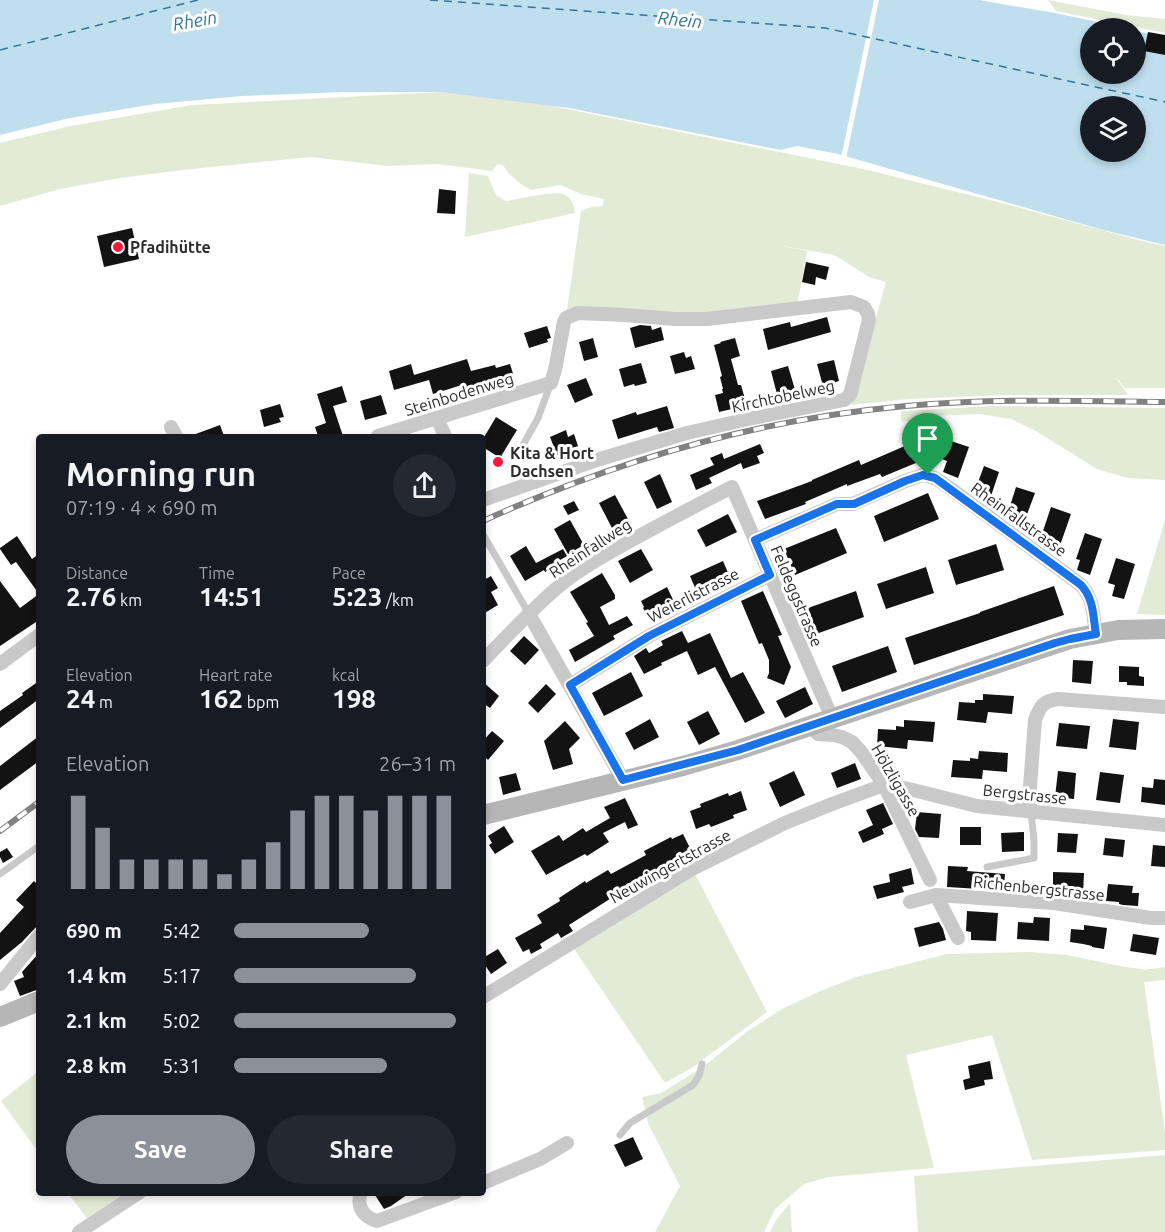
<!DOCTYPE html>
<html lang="en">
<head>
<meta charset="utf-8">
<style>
	body { margin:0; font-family:Ubuntu,sans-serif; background:#242831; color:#f1f3f6; height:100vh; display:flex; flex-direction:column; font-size:22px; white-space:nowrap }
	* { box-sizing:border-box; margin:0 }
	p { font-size:20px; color:#9ea1a6 }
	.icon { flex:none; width:33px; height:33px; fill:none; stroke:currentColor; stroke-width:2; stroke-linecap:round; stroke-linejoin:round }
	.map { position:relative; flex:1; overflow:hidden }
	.drawer { position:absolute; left:36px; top:434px; width:450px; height:762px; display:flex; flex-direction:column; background:#171b24; border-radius:6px; box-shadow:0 3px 9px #0003 }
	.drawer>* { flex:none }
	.controls { position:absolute; left:1080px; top:18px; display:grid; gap:12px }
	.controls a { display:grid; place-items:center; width:66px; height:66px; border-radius:50%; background:#171b24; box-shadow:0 3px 9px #0003; font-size:30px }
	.pin { position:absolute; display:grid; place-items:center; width:51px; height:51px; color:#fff; margin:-62px -26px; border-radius:50% 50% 50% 0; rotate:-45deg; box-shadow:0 0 6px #0007 }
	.pin .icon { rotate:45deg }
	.round { display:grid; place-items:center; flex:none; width:63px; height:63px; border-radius:32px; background:#242831 }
	.headline { display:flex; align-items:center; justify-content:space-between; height:102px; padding:0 30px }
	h1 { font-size:33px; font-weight:600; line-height:45px }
	.metrics { display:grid; grid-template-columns:repeat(3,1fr); gap:9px; height:102px; padding:6px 30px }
	.metrics div { display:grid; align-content:center }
	.metrics b { font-size:26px; font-weight:600 }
	.metrics small { font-size:16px; font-weight:400 }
	.metrics p { font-size:16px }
	.chart { height:168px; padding:12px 30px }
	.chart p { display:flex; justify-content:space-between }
	.chart svg { width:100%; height:108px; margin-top:6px; stroke:#8c9099; stroke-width:6 }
	.button { display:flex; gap:12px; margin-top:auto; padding:12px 30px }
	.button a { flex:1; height:69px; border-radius:36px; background:#8c9099; color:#fff; font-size:24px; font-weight:600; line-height:69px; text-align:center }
	.button a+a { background:#242831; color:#f1f3f6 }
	ul { padding:0 30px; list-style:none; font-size:20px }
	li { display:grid; grid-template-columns:96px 72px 1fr; align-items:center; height:45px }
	li i { height:15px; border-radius:8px; background:#8c9099 }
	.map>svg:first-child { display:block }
	.green { fill:#e3ebd7 }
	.water { fill:#c0dfee; fill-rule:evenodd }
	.pier { fill:#fff }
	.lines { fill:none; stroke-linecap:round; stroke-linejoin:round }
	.ferry { stroke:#337695; stroke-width:1.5; stroke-dasharray:8 6; stroke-linecap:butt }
	.building { fill:#131313 }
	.lane { stroke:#c9c9c9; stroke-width:7 }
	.street { stroke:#c9c9c9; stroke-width:14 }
	.secondary { stroke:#b6b6b6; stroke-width:20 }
	.rail-casing { stroke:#818181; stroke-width:6 }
	.rail { stroke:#fff; stroke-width:4; stroke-dasharray:11; stroke-linecap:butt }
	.route-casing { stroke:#fff; stroke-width:12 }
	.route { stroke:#1a73e8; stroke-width:8 }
	.poi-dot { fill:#f61a3a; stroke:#fff; stroke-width:2 }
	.labels { text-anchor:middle; stroke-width:6; stroke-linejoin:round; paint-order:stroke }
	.poi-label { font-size:16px; font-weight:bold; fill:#2c2c2c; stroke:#fff; text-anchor:start }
	.street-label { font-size:16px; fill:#2c2c2c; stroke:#fff }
	.water-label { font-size:18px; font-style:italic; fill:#337695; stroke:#fff }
</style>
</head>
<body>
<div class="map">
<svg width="1165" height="1232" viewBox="0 0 1165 1232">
	<rect width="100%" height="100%" fill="#fff"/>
	<!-- green -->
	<g class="green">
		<polygon points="1048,0 1126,15 1165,19 1165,33 1056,11"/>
		<polygon points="440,92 533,102 863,169 1006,204 1142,241 1165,246 1165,388 1125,388 1115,376 1128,395 1006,395 909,399 851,405 886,282 869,277 834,255 777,245 807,251 797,306 708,316 567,310 581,211 591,207 603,206 604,199 581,194 560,185 531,190 521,184 508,173 503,165 497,164 492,171 437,164 387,166 311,157 183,170 120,178 60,189 0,206 0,143 71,126 192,105"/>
		<path d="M469,173L488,176L496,195L506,201C519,199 553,191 563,194C572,197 574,206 575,213L465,237Z"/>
		<polygon points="992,406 1165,408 1165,480 1127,478 1097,469 1036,431 1011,419 980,414 936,416 901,422 901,411"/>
		<polygon points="1165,520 1165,615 1137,614"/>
		<polygon points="694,872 767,1012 693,1067 665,1083 572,946"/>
		<polygon points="1030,952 1067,955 1125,967 1142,969 1143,970 1165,967 1165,980 1144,982 1165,1132 1165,1150 1032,1160 992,1035 906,1055 934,1168 828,1177 804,1184 775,1209 764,1232 655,1232 680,1186 648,1123 642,1097 661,1093 703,1067 748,1031 782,1009 818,992 856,977 947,954"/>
		<polygon points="39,1071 39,1153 1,1101"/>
		<polygon points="1165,1155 1165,1232 918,1232 914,1176"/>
		<polygon points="68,1193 134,1193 89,1221"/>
		<polygon points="790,1203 792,1232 770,1232 776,1220"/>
	</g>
	<!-- water -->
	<path class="water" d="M0,0H979L1055,13L1126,28H1090V74H1136V31L1146,33L1165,41V245L1103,230L838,154L797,146L781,150L569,108L440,92H344L242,96L155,104L70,118L0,135ZM1090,106H1136V152H1090Z"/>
	<!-- pier -->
	<polygon class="pier" points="874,0 879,0 846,159 841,158"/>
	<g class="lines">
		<!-- ferry -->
		<g class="ferry">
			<polyline points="430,0 825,28 1165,102"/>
			<polyline points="0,50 198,0"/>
		</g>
	</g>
	<!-- building -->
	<g class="building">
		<polygon points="1148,32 1165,35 1165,55 1144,51"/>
		<polygon points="439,189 456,191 455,214 437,213"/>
		<polygon points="132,228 139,259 104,267 97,236"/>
		<polygon points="806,262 829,267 826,280 816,277 815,285 802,282"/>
		<polygon points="827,317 831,332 768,350 763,329 790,322 791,327"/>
		<polygon points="640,325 651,326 652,330 661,327 664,340 635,348 630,328"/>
		<polygon points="547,326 551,338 547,339 548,342 529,348 524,333"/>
		<polygon points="593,338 598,357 584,361 579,342"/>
		<polygon points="735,338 740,356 731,359 738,385 741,385 745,399 735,402 736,408 719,412 715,395 723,393 722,389 723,389 720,377 722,376 714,345 721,343 720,342"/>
		<polygon points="684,352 686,358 691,356 695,369 675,374 670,356"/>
		<polygon points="467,359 471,371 495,365 496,368 510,364 516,383 497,389 495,383 467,391 465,384 433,394 429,380 394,390 389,371 411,364 414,375"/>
		<polygon points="834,360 839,381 823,386 817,364"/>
		<polygon points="641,363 647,383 635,386 634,384 624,387 619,369"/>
		<polygon points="788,366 796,393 778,398 771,371"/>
		<polygon points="586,378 593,395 575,403 567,385"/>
		<polygon points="342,386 347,402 333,406 343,436 318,436 315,427 326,423 317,394"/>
		<polygon points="381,395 387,414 365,420 360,401"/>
		<polygon points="280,404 284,417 279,418 281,422 264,427 260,410"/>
		<polygon points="667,406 674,428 659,432 657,427 618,439 612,420 636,412 637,415"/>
		<polygon points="496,417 517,430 500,458 483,447 483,439"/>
		<polygon points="220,425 224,436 193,436 193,435"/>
		<polygon points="566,430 568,437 574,434 578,446 557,455 550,437"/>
		<polygon points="921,439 928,458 882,477 880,474 847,486 847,484 805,502 806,504 765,519 757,501 812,481 812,480 859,460 861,465"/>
		<polygon points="948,440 969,447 958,478 943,472 947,461 942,459"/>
		<polygon points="760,444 764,453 757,456 760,463 743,469 741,463 709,478 712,483 696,490 690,475 714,465 710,458 722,453 724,459"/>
		<polygon points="984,466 999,472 991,496 980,492 982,487 977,485"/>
		<polygon points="660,474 672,502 657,509 644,482"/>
		<polygon points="1016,487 1035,493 1023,525 1010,520 1014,508 1010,506"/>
		<polygon points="928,493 939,519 884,542 874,516"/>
		<polygon points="615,495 629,521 613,530 599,503"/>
		<polygon points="574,501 579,510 568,515 563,506"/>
		<polygon points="1051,507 1071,514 1057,554 1046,545 1049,537 1042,534"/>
		<polygon points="728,514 737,532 706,547 697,530"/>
		<polygon points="570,520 584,545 568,554 554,529"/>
		<polygon points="836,528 847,553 795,575 784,549"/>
		<polygon points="1085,533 1102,539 1090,575 1077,570 1080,560 1076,559"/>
		<polygon points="17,536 32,559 39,554 39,594 16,562 11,565 0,549 0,548"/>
		<polygon points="996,544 1004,570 956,585 948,560"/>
		<polygon points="526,546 536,563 563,549 567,556 555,563 557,566 545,572 544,570 525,581 510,556"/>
		<polygon points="641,549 653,570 630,583 618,561"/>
		<polygon points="1116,558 1135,564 1124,599 1112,596 1115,585 1108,583"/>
		<polygon points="723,561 732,582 699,597 690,576"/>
		<polygon points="926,567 934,593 886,609 877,584"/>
		<polygon points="602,573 615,595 615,599 600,607 609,625 627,616 633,625 613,636 615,639 575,662 569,650 594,636 586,623 588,622 570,592"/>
		<polygon points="491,576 498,588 491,592 498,605 483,614 483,578 484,580"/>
		<polygon points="0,581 20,608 39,594 39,620 0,646"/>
		<polygon points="1054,586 1064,615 914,665 905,638 980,613 980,612"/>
		<polygon points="667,587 676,606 650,619 643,608 644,607 641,601"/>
		<polygon points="763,591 782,635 778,636 791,667 784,685 767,678 769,673 769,660 762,643 759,644 741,601"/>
		<polygon points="856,591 864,617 816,634 808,608"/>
		<polygon points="682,631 688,643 710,633 731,678 743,672 765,713 745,723 715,667 698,675 687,651 661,663 662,665 644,674 634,656 646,648 649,653 663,645 661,641"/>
		<polygon points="524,636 539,650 525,665 510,651"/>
		<polygon points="888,646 897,672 842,692 832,666"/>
		<polygon points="1073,660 1093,661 1091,684 1072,682"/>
		<polygon points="1119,666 1139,667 1139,676 1144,677 1144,686 1127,685 1127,682 1119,682"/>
		<polygon points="631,672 643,696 604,716 592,693"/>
		<polygon points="39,681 39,699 0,728 0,711 23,695 22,693"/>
		<polygon points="483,682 499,696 490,708 483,703"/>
		<polygon points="546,684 556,694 538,713 528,703"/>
		<polygon points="805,687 813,704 785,718 776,701"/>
		<polygon points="983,694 1014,696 1012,714 988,712 986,723 957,720 959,702 975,703 975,700 983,700"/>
		<polygon points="708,711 720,734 699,745 687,722"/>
		<polygon points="650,719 659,737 634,750 625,733"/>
		<polygon points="1113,719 1139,722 1136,750 1109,747"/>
		<polygon points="904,720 935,722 933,742 908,740 907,749 877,746 878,729 896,730 896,726 904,727"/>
		<polygon points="565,721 580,738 569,749 573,764 553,770 544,741"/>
		<polygon points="1059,723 1090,726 1087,749 1056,746"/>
		<polygon points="492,731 504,741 488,760 483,755 483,741"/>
		<polygon points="39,736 39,761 0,790 0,766"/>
		<polygon points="979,751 1008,753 1007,772 983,770 982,779 951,777 953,760 970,761 970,758 978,759"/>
		<polygon points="855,763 861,779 837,788 831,773"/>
		<polygon points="794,771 805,795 780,807 769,783"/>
		<polygon points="1058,771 1076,773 1074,799 1055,797"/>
		<polygon points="1100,772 1124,775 1120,803 1096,800"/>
		<polygon points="516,773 521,790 503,795 499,777"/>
		<polygon points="1154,779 1165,780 1165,805 1141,802 1142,787 1153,788"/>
		<polygon points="741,791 747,810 733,815 734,818 711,827 709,824 696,829 690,811 701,807 700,804 728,793 729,796"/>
		<polygon points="625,798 638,825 628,829 625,822 603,833 609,842 587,856 585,854 546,875 531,851 559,835 563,841 583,828 586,832 610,818 604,807"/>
		<polygon points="883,803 893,824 882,829 884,834 863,843 858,832 873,825 866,810"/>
		<polygon points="917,812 941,814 939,838 919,837 915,829"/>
		<polygon points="504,826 514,842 495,854 489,845 492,843 488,836"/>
		<rect x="960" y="827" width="21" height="18"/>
		<polygon points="1024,832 1024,851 1002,852 1001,833"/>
		<polygon points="1058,833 1078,834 1076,853 1057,852"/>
		<polygon points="683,834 691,850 680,856 682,860 659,872 658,870 633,883 635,886 614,899 613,897 569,925 573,931 561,938 558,933 540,944 542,948 531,954 529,949 523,952 515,938 542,923 537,915 560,901 559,898 585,881 586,883 608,870 611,874 646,855 644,851 671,837 672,839"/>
		<polygon points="1105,838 1125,840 1123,857 1103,855"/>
		<polygon points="1153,845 1165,846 1165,867 1151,866"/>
		<polygon points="7,848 13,857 3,863 0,857 0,852"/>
		<polygon points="948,866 968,867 967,871 1005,874 1004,886 997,885 996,890 947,887"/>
		<polygon points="911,868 914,884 902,887 904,892 877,899 873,886 890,882 889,874"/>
		<polygon points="1053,872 1084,873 1083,895 1053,894"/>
		<polygon points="34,881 39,886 39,924 22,942 0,960 0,933 24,907 16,900"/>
		<polygon points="1108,884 1133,886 1132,893 1139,893 1138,906 1123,905 1119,904 1119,902 1106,901"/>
		<polygon points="967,911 998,913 996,941 971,940 971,932 966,931"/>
		<polygon points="1034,917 1050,918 1049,941 1017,939 1018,922 1033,923"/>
		<polygon points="939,922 943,929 946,940 919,947 914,928"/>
		<polygon points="1084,925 1107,928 1104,949 1092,947 1092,946 1083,944 1070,942 1071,929 1084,930"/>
		<polygon points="1133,934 1159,938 1156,955 1130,951"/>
		<polygon points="498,949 507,963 491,974 483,962 483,958"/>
		<polygon points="39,953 39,989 20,996 14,981 24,977 22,972"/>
		<polygon points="990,1061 993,1079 984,1080 985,1085 965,1090 963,1080 970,1078 968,1066"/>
		<polygon points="633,1137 643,1159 625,1167 614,1145"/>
		<polygon points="373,1192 411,1192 391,1206 384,1209"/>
	</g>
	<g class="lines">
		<!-- lane -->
		<g class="lane">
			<polyline points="523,445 538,418 551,383"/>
			<polyline points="484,536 529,614"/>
			<polyline points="987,867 1034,858 1034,840 1031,812"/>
			<polyline points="0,874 39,846"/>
			<polyline points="620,1135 630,1123 693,1085 699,1076 702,1064"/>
		</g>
		<!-- street -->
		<g class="street">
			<polyline points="437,418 445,436"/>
			<polyline points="171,427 176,436"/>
			<polyline points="378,436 551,383 555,370 564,322 566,318 578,313 625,315 675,319 707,319 851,302 864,307 868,314 869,320 851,391 850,395 844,400 748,419 687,433 600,459 483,500"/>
			<path d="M755,540L837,504H853L905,481L923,475L935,478L951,489L1081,585C1094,599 1093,616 1096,634"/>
			<polyline points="529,614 623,780"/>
			<path d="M483,661C507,636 531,610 558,587C577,571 600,558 623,545C659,525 695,506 732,487L832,718"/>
			<polyline points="0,664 39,635"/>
			<polyline points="570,685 649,636 770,575"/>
			<polyline points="810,726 818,734 833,735 842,737 852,742 862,753 884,785 930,880"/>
			<path d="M1031,812L1029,800L1035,720C1040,706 1043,701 1058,699L1165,707"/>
			<polyline points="936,895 958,938"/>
			<polyline points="910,902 936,895 1054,903 1151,918 1165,918"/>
			<polyline points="0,984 39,936"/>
			<polyline points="483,997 692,869 785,823 832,804 884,785 909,789 977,806 1165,825"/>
			<polyline points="483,1183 540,1159 567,1143"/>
			<path d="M361,1192C356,1206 363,1217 377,1221L456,1192"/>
			<polyline points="79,1232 140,1192"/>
		</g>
		<!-- secondary -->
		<g class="secondary">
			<polyline points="483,815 683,766 738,750 1070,639 1118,630 1165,629"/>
			<polyline points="0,1017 39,1001"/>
		</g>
		<!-- rail casing -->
		<g class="rail-casing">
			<g id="rail">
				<path d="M483,521C617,460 760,419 906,406C992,398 1079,401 1165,402"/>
				<polyline points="0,831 39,802"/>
			</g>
		</g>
		<!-- rail -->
		<use href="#rail" class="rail"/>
	</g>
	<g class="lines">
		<!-- route casing -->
		<g class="route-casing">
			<path id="route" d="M923,475L935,478L1081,585C1094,599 1093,616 1096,634L1070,639L1055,643L738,750L623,780L570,685L649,636L770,575L755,540L837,504H854L905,481Z"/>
		</g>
		<!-- route -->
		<use href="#route" class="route"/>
	</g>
	<!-- markers -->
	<g class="poi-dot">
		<circle cx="118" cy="247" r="6"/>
		<circle cx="498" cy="462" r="6"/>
	</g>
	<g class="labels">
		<!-- poi labels -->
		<g class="poi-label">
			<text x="130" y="253">Pfadihütte</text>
			<text x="510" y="459">Kita &amp; Hort<tspan x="510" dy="18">Dachsen</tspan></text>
		</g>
		<!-- street labels -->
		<g class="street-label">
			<text transform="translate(459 394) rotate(-17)" y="6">Steinbodenweg</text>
			<text transform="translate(783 396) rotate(-12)" y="6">Kirchtobelweg</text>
			<text transform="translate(1019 519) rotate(36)" y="6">Rheinfallstrasse</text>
			<text transform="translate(590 548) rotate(-33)" y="6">Rheinfallweg</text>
			<text transform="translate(693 595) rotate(-27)" y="6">Weierlistrasse</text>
			<text transform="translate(797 596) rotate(67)" y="6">Feldeggstrasse</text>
			<text transform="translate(896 780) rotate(60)" y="6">Hölzligasse</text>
			<text transform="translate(1025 794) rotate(6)" y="6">Bergstrasse</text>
			<text transform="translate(670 866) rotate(-29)" y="6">Neuwingertstrasse</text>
			<text transform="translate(1039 888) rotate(6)" y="6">Richenbergstrasse</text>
		</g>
		<!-- water labels -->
		<g class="water-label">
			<text transform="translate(680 20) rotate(6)" y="6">Rhein</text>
			<text transform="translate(195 21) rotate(-10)" y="6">Rhein</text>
		</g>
	</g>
</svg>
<div class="controls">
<a><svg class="icon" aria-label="locate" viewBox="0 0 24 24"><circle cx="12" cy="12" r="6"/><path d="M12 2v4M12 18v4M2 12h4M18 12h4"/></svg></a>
<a><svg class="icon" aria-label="layers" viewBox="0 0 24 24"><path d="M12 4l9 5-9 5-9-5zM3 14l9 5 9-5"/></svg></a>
</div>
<div class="pin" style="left:928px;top:475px;background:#1e9e55"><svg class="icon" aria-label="arrive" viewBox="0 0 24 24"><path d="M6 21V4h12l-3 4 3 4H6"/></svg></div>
<section class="drawer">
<div class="headline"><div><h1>Morning run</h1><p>07:19 · 4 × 690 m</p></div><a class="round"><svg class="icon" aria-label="share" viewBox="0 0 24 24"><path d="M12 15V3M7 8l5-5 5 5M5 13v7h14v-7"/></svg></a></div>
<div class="metrics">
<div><p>Distance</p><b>2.76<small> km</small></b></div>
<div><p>Time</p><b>14:51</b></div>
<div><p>Pace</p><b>5:23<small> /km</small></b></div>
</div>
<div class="metrics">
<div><p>Elevation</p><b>24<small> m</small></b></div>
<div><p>Heart rate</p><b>162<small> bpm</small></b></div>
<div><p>kcal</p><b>198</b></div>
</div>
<div class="chart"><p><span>Elevation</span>26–31 m</p>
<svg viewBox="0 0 160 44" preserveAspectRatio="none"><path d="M5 44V6M15 44V19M25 44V32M35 44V32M45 44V32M55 44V32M65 44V38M75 44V32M85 44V25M95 44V12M105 44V6M115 44V6M125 44V12M135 44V6M145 44V6M155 44V6"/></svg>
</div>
<ul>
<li><b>690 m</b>5:42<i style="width:61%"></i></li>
<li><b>1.4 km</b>5:17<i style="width:82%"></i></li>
<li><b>2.1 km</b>5:02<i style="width:100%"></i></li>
<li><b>2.8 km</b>5:31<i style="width:69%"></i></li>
</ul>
<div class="button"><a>Save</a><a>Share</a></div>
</section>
</div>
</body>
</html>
